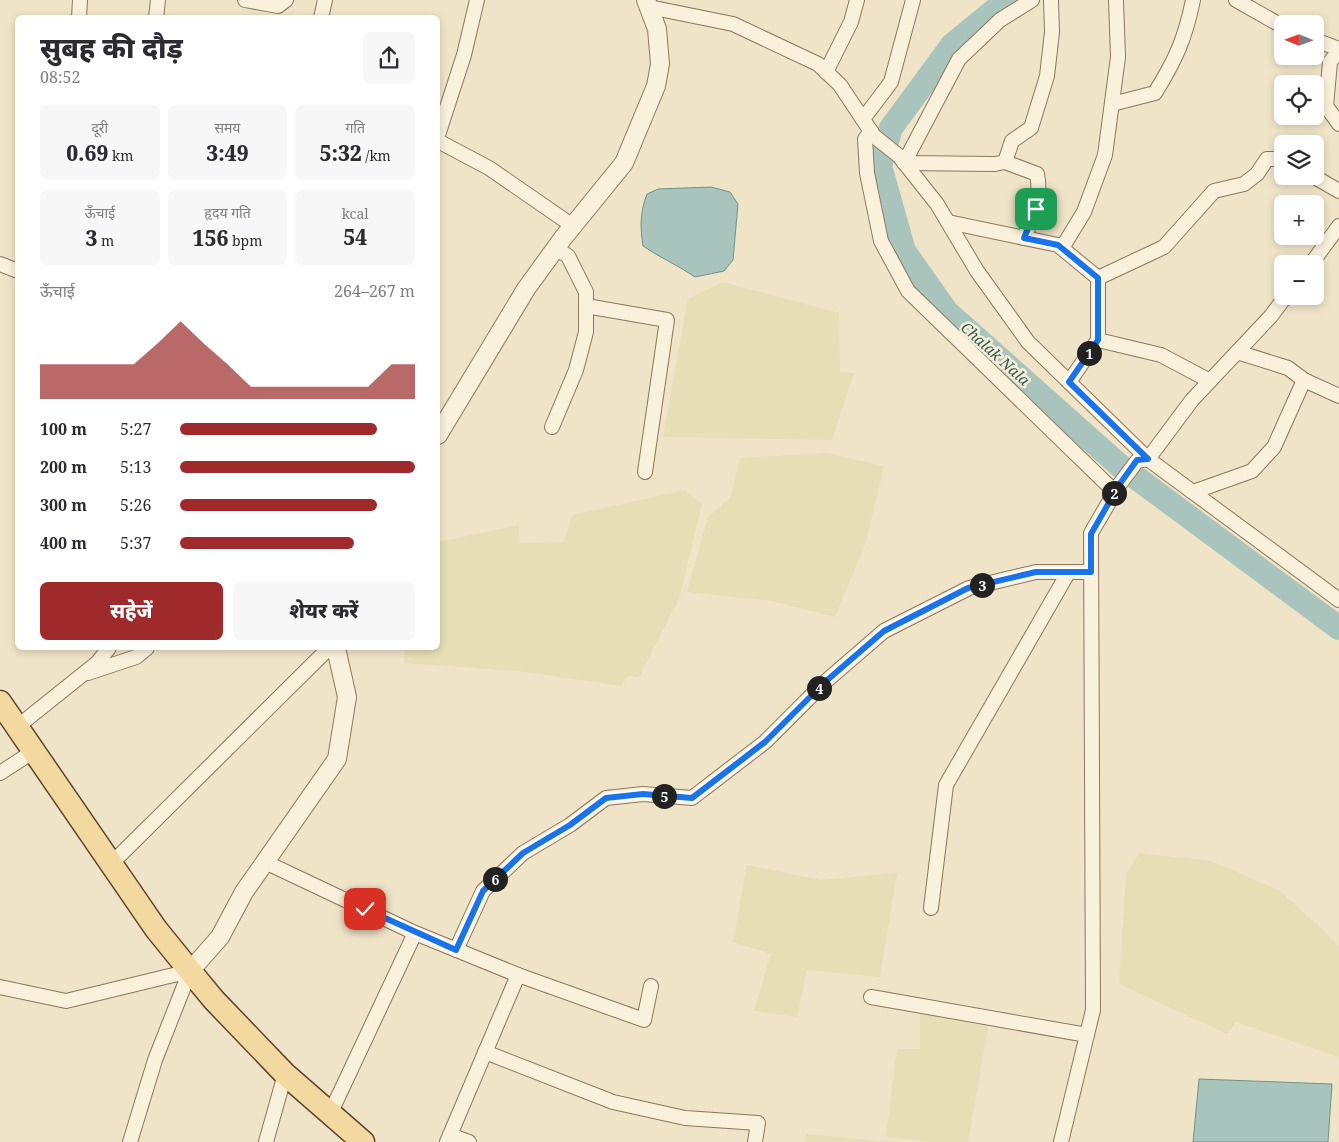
<!DOCTYPE html>
<html lang="hi">
<head>
<meta charset="utf-8">
<style>
	body { margin:0; font-family:"Noto Serif","Noto Sans Devanagari",serif; background:#f7f7f7; color:#2b2b33; height:100vh; display:flex; flex-direction:column; font-size:19px; white-space:nowrap }
	* { box-sizing:border-box; margin:0 }
	p { font-size:16px; color:#7c7c81 }
	.icon { flex:none; width:28px; height:28px; fill:none; stroke:currentColor; stroke-width:2; stroke-linecap:round; stroke-linejoin:round }
	.map { position:relative; flex:1; overflow:hidden }
	.drawer { position:absolute; left:15px; top:15px; width:425px; height:635px; display:flex; flex-direction:column; background:#fff; border-radius:8px; box-shadow:0 2px 8px #0003 }
	.drawer>* { flex:none }
	.needle { width:32px; rotate:271deg }
	.tools { position:absolute; left:1274px; top:15px; display:grid; gap:10px }
	.tools a { display:grid; place-items:center; width:50px; height:50px; border-radius:8px; background:#fff; box-shadow:0 2px 8px #0003; font-size:25px }
	.pin { position:absolute; display:grid; place-items:center; width:42px; height:42px; color:#fff; margin:-21px; border-radius:10px; box-shadow:0 2px 8px #0006 }
	.km { position:absolute; width:25px; height:25px; margin:-12px; border-radius:50%; background:#222; color:#fff; font-size:14px; line-height:25px; text-align:center }
	.round { display:grid; place-items:center; flex:none; width:52px; height:52px; border-radius:8px; background:#f7f7f7 }
	.summary { display:flex; align-items:center; justify-content:space-between; height:85px; padding:0 25px }
	h1 { font-size:28px; font-weight:800; line-height:38px }
	.metrics { display:grid; grid-template-columns:repeat(3,1fr); gap:8px; height:85px; padding:5px 25px }
	.metrics div { display:grid; align-content:center; border-radius:8px; background:#f7f7f7; text-align:center }
	.metrics b { font-size:21px; font-weight:800 }
	.metrics small { font-size:14px; font-weight:400 }
	.metrics p { font-size:14px }
	.chart { height:140px; padding:10px 25px }
	.chart p { display:flex; justify-content:space-between }
	.chart svg { width:100%; height:90px; margin-top:5px; fill:#9e2a2b; opacity:.7 }
	.primary-button { display:flex; gap:10px; margin-top:auto; padding:10px 25px }
	.primary-button a { flex:1; height:58px; border-radius:8px; background:#9e2a2b; color:#fff; font-size:20px; font-weight:800; line-height:58px; text-align:center }
	.primary-button a+a { background:#f7f7f7; color:#2b2b33 }
	ul { padding:0 25px; list-style:none; font-size:16px }
	li { display:grid; grid-template-columns:80px 60px 1fr; align-items:center; height:38px }
	li i { height:12px; border-radius:6px; background:#9e2a2b }
	.map>svg:first-child { display:block }
	.farmland { fill:#e6deb5 }
	.water { fill:#a9c4bc; stroke:#6f938a }
	.lines { fill:none; stroke-linecap:round; stroke-linejoin:round }
	.river { stroke:#a9c4bc; stroke-width:24 }
	.minor-casing { stroke:#8d765c; stroke-width:16 }
	.tertiary-casing { stroke:#8d765c; stroke-width:20 }
	.primary-casing { stroke:#5b4430; stroke-width:25 }
	.minor { stroke:#faf1dc; stroke-width:14 }
	.tertiary { stroke:#faf1dc; stroke-width:18 }
	.primary { stroke:#f3d9a0; stroke-width:22 }
	.route-casing { stroke:#fff; stroke-width:10 }
	.route { stroke:#1a73e8; stroke-width:6 }
	.labels { text-anchor:middle; stroke-width:5; stroke-linejoin:round; paint-order:stroke }
	.water-label { font-size:15px; font-style:italic; fill:#2f5d5a; stroke:#f7eed8 }
</style>
</head>
<body>
<div class="map">
<svg width="1339" height="1142" viewBox="0 0 1339 1142">
	<rect width="100%" height="100%" fill="#f0e4c8"/>
	<!-- farmland -->
	<g class="farmland">
		<polygon points="723,282 839,313 840,372 854,373 832,440 663,437 688,299"/>
		<polygon points="827,453 884,466 866,542 835,617 771,601 687,592 708,517 730,498 740,458"/>
		<polygon points="685,490 702,504 679,599 639,677 628,676 621,686 518,671 404,663 405,648 438,648 438,542 519,525 519,543 564,542 572,515"/>
		<polygon points="1139,853 1212,861 1280,891 1324,931 1339,947 1339,1057 1236,1022 1227,1034 1119,984 1126,874"/>
		<polygon points="747,865 821,880 897,873 880,977 807,970 797,1017 754,1011 771,954 733,942"/>
		<polygon points="920,1010 989,1022 968,1142 933,1142 886,1137 897,1049 920,1049"/>
		<polygon points="806,1134 891,1142 805,1142"/>
	</g>
	<!-- water -->
	<g class="water">
		<path d="M711,187L730,192L738,204L733,260L724,271L695,277C678,265 660,258 643,246C640,227 640,212 647,194L658,189Z"/>
		<polygon points="1199,1079 1332,1084 1328,1142 1193,1142"/>
	</g>
	<g class="lines">
		<!-- river -->
		<polyline class="river" points="1007,0 952,45 891,128 880,166 904,251 947,312 1119,465 1339,628"/>
		<!-- minor casing -->
		<g class="minor-casing">
			<g id="minor">
				<polyline points="245,0 278,6 286,0"/>
				<polyline points="1032,0 1000,20 959,59 904,163 995,164 1005,162 1012,141 1031,128 1047,76 1052,32 1051,0"/>
				<polyline points="1236,0 1282,26"/>
				<polyline points="649,7 733,24 818,64 840,85 874,136 899,156 937,204 977,271 1028,342 1148,459 1339,600"/>
				<polyline points="79,18 80,0"/>
				<polyline points="156,18 158,0"/>
				<polyline points="321,18 325,0"/>
				<polyline points="1315,40 1339,49"/>
				<polyline points="1339,51 1330,62 1326,106 1339,124"/>
				<polyline points="826,72 851,22 857,0"/>
				<path d="M1112,104L1155,93C1176,59 1185,39 1193,0"/>
				<polyline points="863,119 891,82 913,0"/>
				<polyline points="871,131 865,139 867,173 881,241 908,291 1115,492"/>
				<polyline points="438,135 464,55 477,0"/>
				<polyline points="438,141 489,168 573,226"/>
				<path d="M1005,162L1037,174C1042,198 1033,216 1024,238"/>
				<polyline points="1313,176 1339,191"/>
				<polyline points="948,222 1058,245 1098,278 1098,340 1069,382"/>
				<polyline points="1062,248 1084,212 1105,155 1118,57 1116,0"/>
				<polyline points="0,264 18,271"/>
				<polyline points="1311,264 1339,226"/>
				<polyline points="1098,278 1164,247 1214,191 1244,184 1257,174 1267,159 1282,159"/>
				<polyline points="586,306 667,320 645,472"/>
				<polyline points="1098,340 1161,355 1210,381"/>
				<polyline points="1304,380 1339,396"/>
				<polyline points="552,427 576,370 586,332 586,292 568,256 555,248"/>
				<polyline points="1193,492 1252,471 1274,447 1304,380 1288,368 1237,352"/>
				<polyline points="88,673 136,657 147,648"/>
				<polyline points="17,727 97,663 109,648"/>
				<polyline points="0,773 34,751"/>
				<polyline points="265,862 415,933 518,975 644,1020 651,986"/>
				<polyline points="111,864 329,648"/>
				<polyline points="931,908 946,785 1068,573"/>
				<polyline points="456,950 483,891 523,853 570,825 606,798 643,794 692,798 765,742 825,682 884,631 969,588 1036,572 1091,572"/>
				<polyline points="0,987 66,1001 190,971"/>
				<polyline points="871,997 1087,1035"/>
				<polyline points="485,1052 613,1102 685,1118 758,1123 755,1142"/>
				<polyline points="330,1114 415,933"/>
				<polyline points="450,1135 469,1142"/>
				<polyline points="130,1142 155,1060 190,971"/>
				<polyline points="266,1142 285,1074"/>
				<polyline points="447,1142 518,975"/>
				<polyline points="1061,1142 1093,1010 1091,533 1119,485 1137,461 1148,459 1192,400 1271,316 1286,296"/>
			</g>
		</g>
		<!-- tertiary casing -->
		<g class="tertiary-casing">
			<g id="tertiary">
				<polyline points="438,435 526,289 563,238 624,163 656,86 660,64 657,29 646,0"/>
				<polyline points="190,971 220,937 244,892 337,759 347,697 336,648"/>
			</g>
		</g>
		<!-- primary casing -->
		<g class="primary-casing">
			<polyline id="primary" points="0,702 156,929 190,971 214,1000 285,1074 363,1142"/>
		</g>
		<!-- minor -->
		<use href="#minor" class="minor"/>
		<!-- tertiary -->
		<use href="#tertiary" class="tertiary"/>
		<!-- primary -->
		<use href="#primary" class="primary"/>
	</g>
	<g class="lines">
		<!-- route casing -->
		<g class="route-casing">
			<polyline id="route" points="365,909 456,950 483,891 523,853 570,825 606,798 643,794 692,798 765,742 825,682 884,631 968,588 1036,572 1091,572 1091,534 1119,485 1137,460 1148,459 1069,382 1098,340 1098,278 1058,245 1024,238 1036,209"/>
		</g>
		<!-- route -->
		<use href="#route" class="route"/>
	</g>
	<g class="labels">
		<!-- water labels -->
		<g class="water-label">
			<text transform="translate(995 354) rotate(42)" y="5">Chalak Nala</text>
		</g>
	</g>
</svg>
<div class="tools">
<a><svg class="needle" viewBox="-14 -14 28 28"><path d="M0-13l5 13h-10z" fill="#e53935"/><path d="M0 13l5-13h-10z" fill="#7c7c81"/></svg></a>
<a><svg class="icon" aria-label="locate" viewBox="0 0 24 24"><circle cx="12" cy="12" r="6"/><path d="M12 2v4M12 18v4M2 12h4M18 12h4"/></svg></a>
<a><svg class="icon" aria-label="layers" viewBox="0 0 24 24"><path d="M12 4l9 5-9 5-9-5zM3 14l9 5 9-5"/></svg></a>
<a>+</a>
<a>−</a>
</div>
<div class="pin" style="left:1036px;top:209px;background:#1e9e55"><svg class="icon" aria-label="arrive" viewBox="0 0 24 24"><path d="M6 21V4h12l-3 4 3 4H6"/></svg></div>
<div class="pin" style="left:365px;top:909px;background:#d93025"><svg class="icon" aria-label="check" viewBox="0 0 24 24"><path d="M5 12l5 5 9-10"/></svg></div>
<b class="km" style="left:1089px;top:353px">1</b>
<b class="km" style="left:1114px;top:493px">2</b>
<b class="km" style="left:982px;top:585px">3</b>
<b class="km" style="left:819px;top:688px">4</b>
<b class="km" style="left:664px;top:796px">5</b>
<b class="km" style="left:495px;top:879px">6</b>
<section class="drawer">
<div class="summary"><div><h1>सुबह की दौड़</h1><p>08:52</p></div><a class="round"><svg class="icon" aria-label="share" viewBox="0 0 24 24"><path d="M12 15V3M7 8l5-5 5 5M5 13v7h14v-7"/></svg></a></div>
<div class="metrics">
<div><p>दूरी</p><b>0.69<small> km</small></b></div>
<div><p>समय</p><b>3:49</b></div>
<div><p>गति</p><b>5:32<small> /km</small></b></div>
</div>
<div class="metrics">
<div><p>ऊँचाई</p><b>3<small> m</small></b></div>
<div><p>हृदय गति</p><b>156<small> bpm</small></b></div>
<div><p>kcal</p><b>54</b></div>
</div>
<div class="chart"><p><span>ऊँचाई</span>264–267 m</p>
<svg viewBox="0 0 160 44" preserveAspectRatio="none"><path d="M0 44V27L10 27L20 27L30 27L40 27L50 17L60 6L70 17L80 27L90 38L100 38L110 38L120 38L130 38L140 38L150 27L160 27V44z"/></svg>
</div>
<ul>
<li><b>100 m</b>5:27<i style="width:84%"></i></li>
<li><b>200 m</b>5:13<i style="width:100%"></i></li>
<li><b>300 m</b>5:26<i style="width:84%"></i></li>
<li><b>400 m</b>5:37<i style="width:74%"></i></li>
</ul>
<div class="primary-button"><a>सहेजें</a><a>शेयर करें</a></div>
</section>
</div>
</body>
</html>
